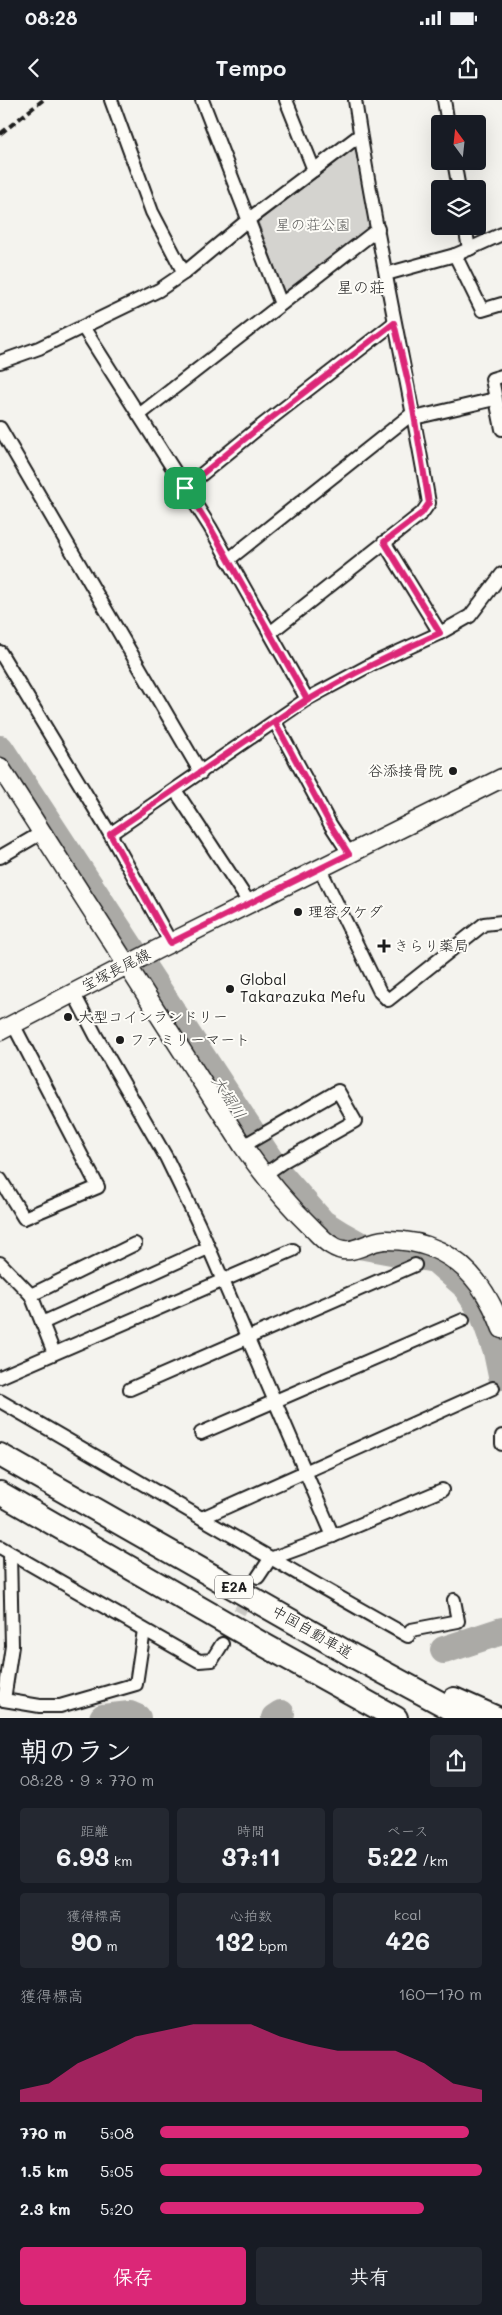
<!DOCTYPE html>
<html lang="ja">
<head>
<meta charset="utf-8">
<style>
	body { margin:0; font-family:Mali,"Klee One",sans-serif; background:#242831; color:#f1f3f6; height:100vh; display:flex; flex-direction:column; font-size:19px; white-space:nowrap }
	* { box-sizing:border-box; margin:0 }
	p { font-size:16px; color:#9ea1a6 }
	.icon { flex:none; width:28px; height:28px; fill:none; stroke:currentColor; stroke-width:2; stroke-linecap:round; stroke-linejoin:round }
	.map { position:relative; height:1618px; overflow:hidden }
	.sheet { display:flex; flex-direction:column; background:#171b24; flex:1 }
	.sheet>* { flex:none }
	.needle { width:32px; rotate:345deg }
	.controls { position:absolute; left:431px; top:15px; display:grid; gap:10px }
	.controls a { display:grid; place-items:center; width:55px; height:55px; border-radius:5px; background:#171b24; box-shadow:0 5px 20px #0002; font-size:25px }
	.pin { position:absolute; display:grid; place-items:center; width:42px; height:42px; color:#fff; margin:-21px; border-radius:10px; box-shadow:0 2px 8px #0006 }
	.round { display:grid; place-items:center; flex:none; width:52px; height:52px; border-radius:5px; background:#242831 }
	.head { display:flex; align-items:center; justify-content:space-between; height:85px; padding:0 20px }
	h1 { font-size:28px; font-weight:700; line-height:38px }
	.figures { display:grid; grid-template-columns:repeat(3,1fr); gap:8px; height:85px; padding:5px 20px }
	.figures div { display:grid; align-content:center; border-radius:5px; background:#242831; text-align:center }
	.figures b { font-size:25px; font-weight:700 }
	.figures small { font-size:14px; font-weight:400 }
	.figures p { font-size:14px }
	.chart { height:140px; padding:10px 20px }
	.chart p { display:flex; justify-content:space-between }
	.chart svg { width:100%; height:90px; margin-top:5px; fill:#db2777; opacity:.7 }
	.action { display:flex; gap:10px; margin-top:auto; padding:10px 20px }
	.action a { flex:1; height:58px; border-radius:5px; background:#db2777; color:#fff; font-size:20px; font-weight:700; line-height:58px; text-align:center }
	.action a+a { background:#242831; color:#f1f3f6 }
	ul { padding:0 20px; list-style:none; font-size:16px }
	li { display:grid; grid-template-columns:80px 60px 1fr; align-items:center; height:38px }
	li i { height:12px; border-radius:6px; background:#db2777 }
	.status { display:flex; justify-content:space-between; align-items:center; height:35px; padding:0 25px; background:#171b24; direction:ltr }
	.status svg { height:14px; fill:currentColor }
	header { display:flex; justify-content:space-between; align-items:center; height:65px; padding:0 20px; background:#171b24; font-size:22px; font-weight:700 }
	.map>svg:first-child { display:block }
	.green { fill:#d4d3cf; stroke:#787876 }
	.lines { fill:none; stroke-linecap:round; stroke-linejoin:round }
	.river { stroke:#abaaa6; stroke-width:28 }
	.street-tunnel { stroke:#c9c8c4; stroke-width:12; stroke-dasharray:12 6; stroke-linecap:butt }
	.street-casing { stroke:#1c1c1c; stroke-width:16 }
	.secondary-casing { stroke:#1c1c1c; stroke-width:21 }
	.highway-casing { stroke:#1c1c1c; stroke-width:26 }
	.street { stroke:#fdfcf7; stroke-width:12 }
	.secondary { stroke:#fdfcf7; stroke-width:18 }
	.highway { stroke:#fdfcf7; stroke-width:22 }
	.rail { stroke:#1c1c1c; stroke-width:4; stroke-dasharray:8 4; stroke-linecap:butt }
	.route-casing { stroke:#fff; stroke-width:10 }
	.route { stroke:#db2777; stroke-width:6 }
	.poi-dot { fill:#1c1c1c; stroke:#fdfcf7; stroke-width:2 }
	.labels { text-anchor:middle; stroke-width:4; stroke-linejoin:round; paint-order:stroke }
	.shield { fill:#fdfcf7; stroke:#605f5e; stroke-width:1 }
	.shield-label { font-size:14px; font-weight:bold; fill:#1c1c1c }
	.park-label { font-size:15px; fill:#5c5c5b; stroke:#fdfcf7 }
	.poi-label { font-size:15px; fill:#1c1c1c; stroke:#fdfcf7; text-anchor:start }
	.street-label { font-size:15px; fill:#1c1c1c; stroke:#fdfcf7 }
	.neighbourhood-label { font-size:16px; fill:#1c1c1c; stroke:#fdfcf7 }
	.water-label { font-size:16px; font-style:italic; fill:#5c5c5a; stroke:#fdfcf7 }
</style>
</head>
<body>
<div class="status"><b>08:28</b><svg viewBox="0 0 49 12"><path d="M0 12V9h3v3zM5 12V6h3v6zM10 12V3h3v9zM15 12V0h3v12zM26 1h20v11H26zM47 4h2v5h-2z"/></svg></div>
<header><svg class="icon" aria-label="back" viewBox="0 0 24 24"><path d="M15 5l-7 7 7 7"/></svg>Tempo<svg class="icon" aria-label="share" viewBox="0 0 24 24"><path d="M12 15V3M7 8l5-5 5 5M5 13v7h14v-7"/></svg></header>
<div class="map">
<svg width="502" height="1618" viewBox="0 0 502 1618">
	<rect width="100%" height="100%" fill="#f4f3ee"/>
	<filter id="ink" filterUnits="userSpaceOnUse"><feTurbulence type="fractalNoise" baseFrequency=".02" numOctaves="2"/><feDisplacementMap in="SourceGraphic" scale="10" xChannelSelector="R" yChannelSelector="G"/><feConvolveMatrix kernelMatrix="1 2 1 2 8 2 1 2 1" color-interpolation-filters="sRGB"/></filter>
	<g filter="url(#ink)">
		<!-- green -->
		<polygon class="green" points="355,48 370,128 284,192 258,122"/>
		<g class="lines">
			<!-- river -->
			<g class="river">
				<polyline points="0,649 278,1073 322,1123 341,1135 359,1145 435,1159 465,1185 483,1212 497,1252 502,1276"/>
				<polyline points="444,1550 502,1531"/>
				<polyline points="103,1618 130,1615 137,1618"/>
				<polyline points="275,1618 281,1614"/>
			</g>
			<!-- street-tunnel -->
			<polyline class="street-tunnel" points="222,1544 258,1477"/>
			<!-- street casing -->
			<g class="street-casing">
				<g id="street">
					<polyline points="111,0 152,112 184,173"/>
					<polyline points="202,0 281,204"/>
					<polyline points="286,0 314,70"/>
					<polyline points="444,0 448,24"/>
					<polyline points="454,61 459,89"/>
					<polyline points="469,149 502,134"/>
					<polyline points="455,155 482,210 502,204"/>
					<polyline points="386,174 455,155 469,149 465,126"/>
					<polyline points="83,227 210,427 307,599"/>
					<polyline points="0,262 39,248 159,190 184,173 249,119 360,35"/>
					<polyline points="502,276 492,279 502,329"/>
					<polyline points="139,315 378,129"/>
					<polyline points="414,318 495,299"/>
					<polyline points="0,328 201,673"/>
					<polyline points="185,388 256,330 394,223"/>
					<polyline points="384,442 440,533"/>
					<polyline points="228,460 413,313"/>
					<path d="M270,533L422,413L429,403C406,268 375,135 355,0"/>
					<polyline points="0,552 110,734 171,843"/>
					<polyline points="275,622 330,724 349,753"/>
					<polyline points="175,690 250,804"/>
					<polyline points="110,734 307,599 374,563 440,533 470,516 502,474"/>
					<polyline points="0,757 43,732"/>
					<polyline points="320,769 380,892 388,900 484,824 502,822"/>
					<polyline points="73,892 96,936 166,1057 199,1125 333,1436"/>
					<polyline points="243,1046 338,991 355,1021 284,1061 264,1075"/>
					<polyline points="0,1079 24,1118 98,1087 13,924"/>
					<polyline points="0,1163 31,1195 54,1253"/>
					<polyline points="31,1195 135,1144"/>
					<polyline points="42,1223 208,1148"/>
					<polyline points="0,1277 293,1150"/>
					<polyline points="130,1289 415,1165"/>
					<path d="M0,1301C136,1379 271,1460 408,1536L411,1530L458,1521L454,1500"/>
					<polyline points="201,1333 463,1220"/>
					<polyline points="502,1336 502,1344"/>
					<polyline points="204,1417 493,1288"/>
					<polyline points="0,1447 199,1561 212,1560 222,1544"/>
					<polyline points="258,1477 270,1459 333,1436 442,1390"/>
					<polyline points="0,1598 4,1600 12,1546 10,1454"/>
					<polyline points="4,1600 40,1606 60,1606 136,1584 144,1530"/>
				</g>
			</g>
			<!-- secondary casing -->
			<g class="secondary-casing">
				<g id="secondary">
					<path d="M0,667L243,1046C264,1076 287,1104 314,1130C319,1135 325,1142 331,1145C352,1159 364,1141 385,1140C446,1139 482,1174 502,1229"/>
					<polyline points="0,931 156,850 502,678"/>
				</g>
			</g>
			<!-- highway casing -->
			<g class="highway-casing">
				<g id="highway">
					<polyline points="0,1355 355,1557 468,1618"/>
					<polyline points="0,1393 266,1546 396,1618"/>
					<polyline points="454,1599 497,1618"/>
				</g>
			</g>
			<!-- street -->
			<use href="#street" class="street"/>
			<!-- secondary -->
			<use href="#secondary" class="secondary"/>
			<!-- highway -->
			<use href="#highway" class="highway"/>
			<!-- rail -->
			<polyline class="rail" points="0,34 43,0"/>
		</g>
	</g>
	<g class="lines" filter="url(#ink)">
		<!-- route casing -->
		<g class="route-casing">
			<path id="route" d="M185,388L210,427L307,599L110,734L170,843L349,754L330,724L275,622C327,585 382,559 440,533L384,442L422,413L429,403L409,286L394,223L256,330L185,388"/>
		</g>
		<!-- route -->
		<use href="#route" class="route"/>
	</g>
	<!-- markers -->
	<g class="poi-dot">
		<circle cx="453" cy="671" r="5"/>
		<circle cx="298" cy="812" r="5"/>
		<path d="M381.5 838.5h5v5h5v5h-5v5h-5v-5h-5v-5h5z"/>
		<circle cx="230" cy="889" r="5"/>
		<circle cx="68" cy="917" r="5"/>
		<circle cx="120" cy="940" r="5"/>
	</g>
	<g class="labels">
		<!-- shield labels -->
		<rect class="shield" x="215" y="1475.5" width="38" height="23" rx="4"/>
		<g class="shield-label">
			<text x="234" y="1492">E2A</text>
		</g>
		<!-- park labels -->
		<g class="park-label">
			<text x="313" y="130">星の荘公園</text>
		</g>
		<!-- poi labels -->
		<g class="poi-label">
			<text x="443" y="676" text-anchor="end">谷添接骨院</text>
			<text x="308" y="817">理容タケダ</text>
			<text x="394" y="851">きらり薬局</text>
			<text x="240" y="885">Global<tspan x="240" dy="17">Takarazuka Mefu</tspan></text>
			<text x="78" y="922">大型コインランドリー</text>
			<text x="130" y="945">ファミリーマート</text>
		</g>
		<!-- street labels -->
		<g class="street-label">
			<text transform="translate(116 870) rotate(-27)" y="5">宝塚長尾線</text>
			<text transform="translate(312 1532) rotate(30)" y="5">中国自動車道</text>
		</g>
		<!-- neighbourhood labels -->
		<g class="neighbourhood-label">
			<text x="361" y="193">星の荘</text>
		</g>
		<!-- water labels -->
		<g class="water-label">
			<text transform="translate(229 997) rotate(57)" y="6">大堀川</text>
		</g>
	</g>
</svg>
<div class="controls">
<a><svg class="needle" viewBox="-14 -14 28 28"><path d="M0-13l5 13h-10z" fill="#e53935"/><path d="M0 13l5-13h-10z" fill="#9ea1a6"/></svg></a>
<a><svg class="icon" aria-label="layers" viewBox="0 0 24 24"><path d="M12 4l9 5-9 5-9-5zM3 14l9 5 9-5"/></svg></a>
</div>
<div class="pin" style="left:185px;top:388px;background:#1e9e55"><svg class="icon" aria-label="arrive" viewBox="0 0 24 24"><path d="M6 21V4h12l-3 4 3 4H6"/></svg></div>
</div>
<section class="sheet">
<div class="head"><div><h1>朝のラン</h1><p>08:28 · 9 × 770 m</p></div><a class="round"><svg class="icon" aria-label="share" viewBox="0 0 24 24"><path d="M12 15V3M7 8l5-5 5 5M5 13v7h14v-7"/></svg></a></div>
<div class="figures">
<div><p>距離</p><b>6.93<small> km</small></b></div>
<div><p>時間</p><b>37:11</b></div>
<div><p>ペース</p><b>5:22<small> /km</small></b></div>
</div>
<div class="figures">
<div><p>獲得標高</p><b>90<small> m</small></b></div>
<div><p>心拍数</p><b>132<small> bpm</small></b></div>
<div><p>kcal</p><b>426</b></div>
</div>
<div class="chart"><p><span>獲得標高</span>160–170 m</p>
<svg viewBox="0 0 160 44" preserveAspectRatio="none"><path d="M0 44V38L10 35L20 25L30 19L40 12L50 9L60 6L70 6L80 6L90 12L100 16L110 19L120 19L130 19L140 25L150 35L160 38V44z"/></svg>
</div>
<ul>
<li><b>770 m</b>5:08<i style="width:96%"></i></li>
<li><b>1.5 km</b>5:05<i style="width:100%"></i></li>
<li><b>2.3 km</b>5:20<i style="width:82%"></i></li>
</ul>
<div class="action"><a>保存</a><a>共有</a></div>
</section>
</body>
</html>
